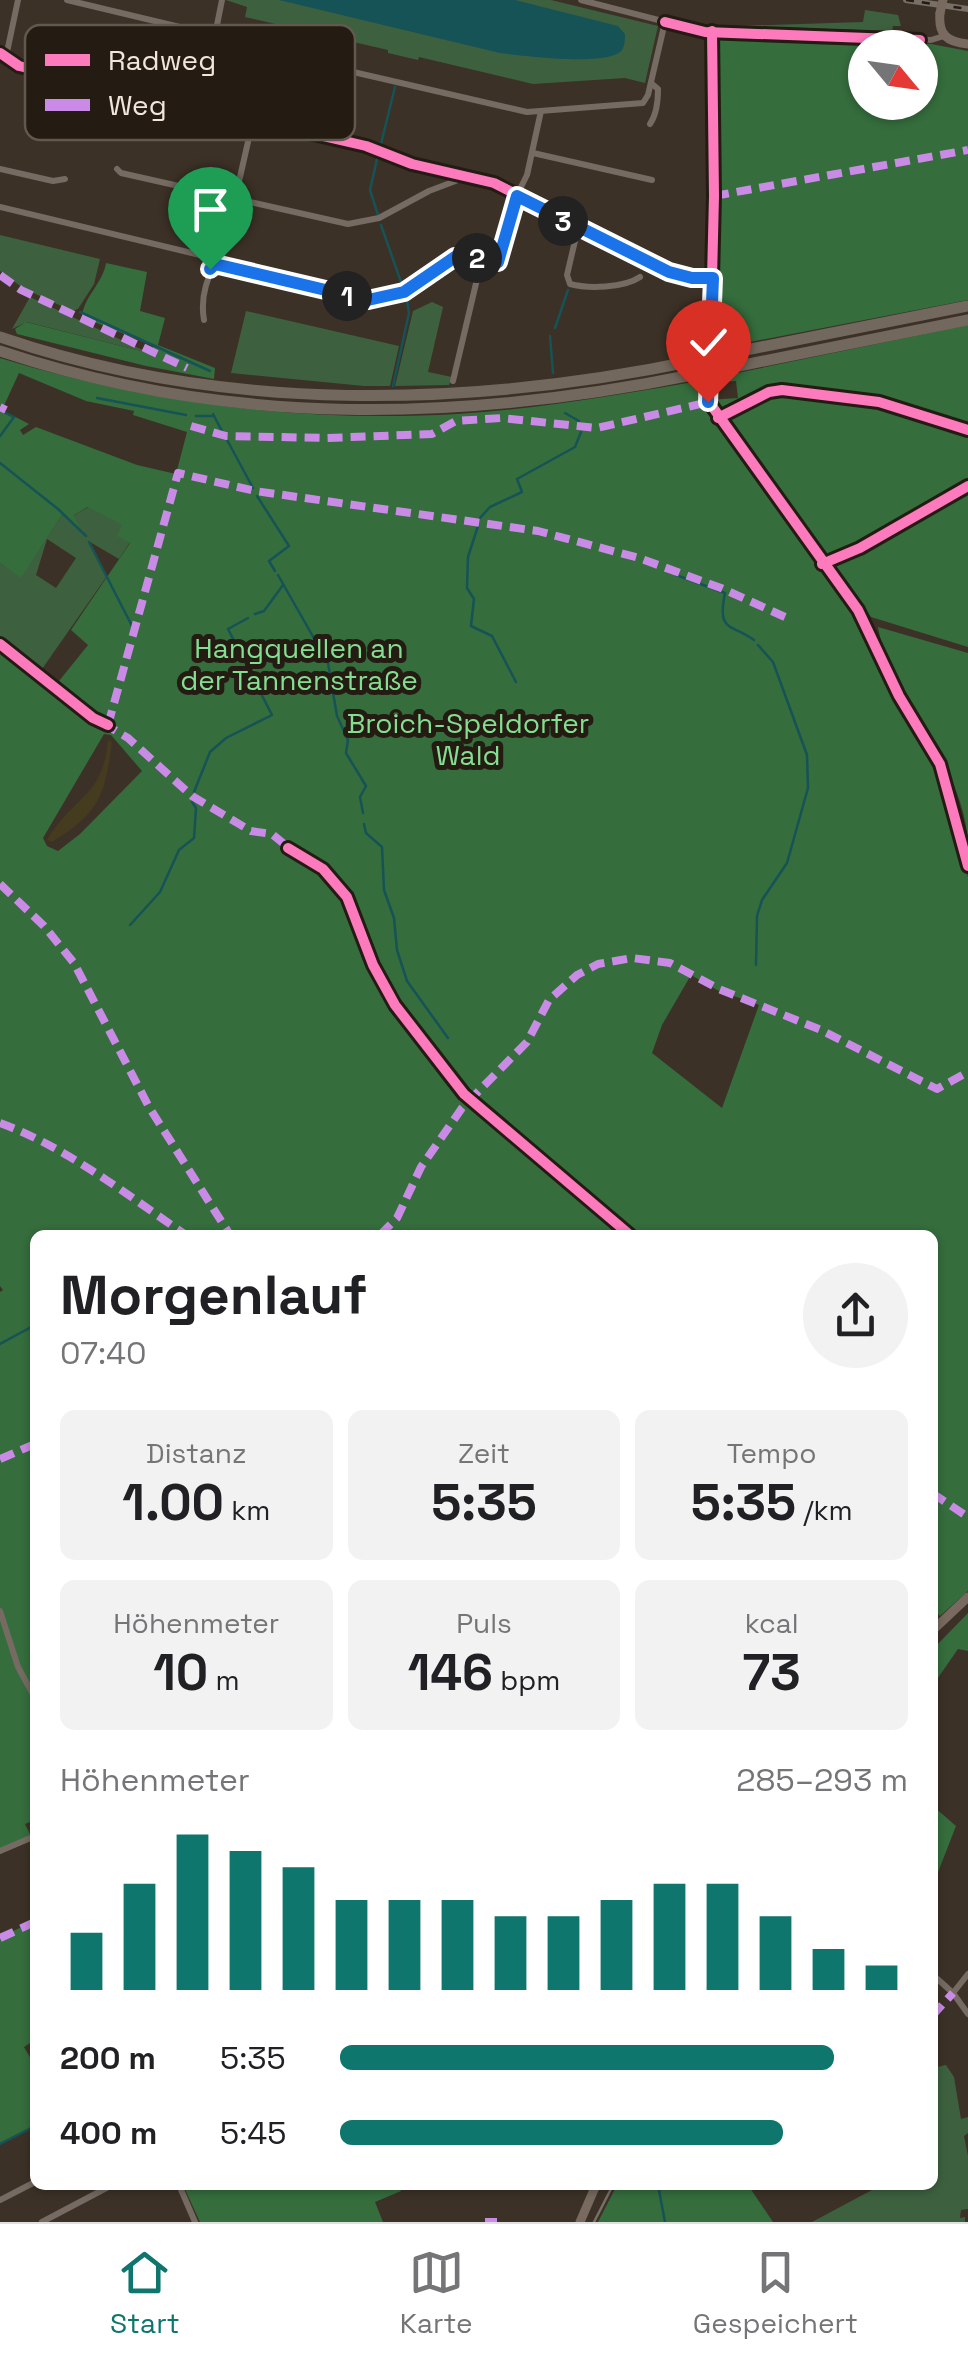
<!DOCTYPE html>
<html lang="de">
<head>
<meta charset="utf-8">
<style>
	body { margin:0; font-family:"Space Grotesk",sans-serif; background:#f2f2f2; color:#202124; height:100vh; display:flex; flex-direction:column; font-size:38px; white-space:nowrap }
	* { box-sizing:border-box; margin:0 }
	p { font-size:32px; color:#757577 }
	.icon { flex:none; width:55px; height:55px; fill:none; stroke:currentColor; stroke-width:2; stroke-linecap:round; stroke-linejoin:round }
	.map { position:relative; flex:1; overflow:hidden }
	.panel { position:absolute; left:30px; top:1230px; width:908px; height:960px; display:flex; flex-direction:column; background:#fff; border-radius:15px; box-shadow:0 2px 8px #0004 }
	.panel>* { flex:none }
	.needle { width:65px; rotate:119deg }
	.controls { position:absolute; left:848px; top:30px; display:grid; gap:20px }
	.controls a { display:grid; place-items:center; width:90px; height:90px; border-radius:50%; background:#fff; box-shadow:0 2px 8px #0004; font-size:50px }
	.pin { position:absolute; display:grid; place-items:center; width:85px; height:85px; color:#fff; margin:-102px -42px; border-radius:50% 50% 50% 0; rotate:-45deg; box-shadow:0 0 10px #0007 }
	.pin .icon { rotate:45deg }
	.km { position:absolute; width:50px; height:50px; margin:-25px; border-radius:50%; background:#222; color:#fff; font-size:28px; line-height:50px; text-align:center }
	.round { display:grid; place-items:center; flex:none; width:105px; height:105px; border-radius:52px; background:#f2f2f2 }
	.overview { display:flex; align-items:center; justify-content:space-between; height:170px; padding:0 30px }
	h1 { font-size:55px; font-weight:700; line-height:75px }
	.metrics { display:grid; grid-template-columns:repeat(3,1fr); gap:15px; height:170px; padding:10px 30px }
	.metrics div { display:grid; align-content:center; border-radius:15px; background:#f2f2f2; text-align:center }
	.metrics b { font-size:50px; font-weight:700 }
	.metrics small { font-size:28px; font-weight:400 }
	.metrics p { font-size:28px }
	.chart { height:280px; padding:20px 30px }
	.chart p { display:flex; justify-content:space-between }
	.chart svg { width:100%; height:180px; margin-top:10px; stroke:#0f766e; stroke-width:6 }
	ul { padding:0 30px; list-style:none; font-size:32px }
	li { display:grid; grid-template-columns:160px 120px 1fr; align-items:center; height:75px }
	li i { height:25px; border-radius:12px; background:#0f766e }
	.dock { display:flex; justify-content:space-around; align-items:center; height:140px; border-top:2px solid #e0e0e0; background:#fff; font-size:28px; color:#757577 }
	.dock a { display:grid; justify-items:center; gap:5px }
	.dock .current { color:#0f766e }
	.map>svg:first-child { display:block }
	.green { fill:#3d613f; fill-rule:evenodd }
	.forest { fill:#356d3d; fill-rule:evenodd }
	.sand { fill:#453b1e }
	.water { fill:#165356 }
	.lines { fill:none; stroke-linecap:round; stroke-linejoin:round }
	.stream { stroke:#165356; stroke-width:2.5 }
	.minor { stroke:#756b63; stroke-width:6 }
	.major { stroke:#786a5f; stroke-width:9 }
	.highway { stroke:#73685d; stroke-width:11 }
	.tram { stroke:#786f67; stroke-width:2.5 }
	.rail-casing { stroke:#786f67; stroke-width:6 }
	.rail { stroke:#241b12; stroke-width:2.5; stroke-dasharray:8; stroke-linecap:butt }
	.major-bridge { stroke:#786a5f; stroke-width:9 }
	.highway-bridge { stroke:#73685d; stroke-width:11 }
	.quiet { stroke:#ca8be6; stroke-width:8; stroke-dasharray:15 8; stroke-linecap:butt }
	.cycleway-casing { stroke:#241b12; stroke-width:16 }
	.cycleway { stroke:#fd7abc; stroke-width:10 }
	.route-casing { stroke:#fff; stroke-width:20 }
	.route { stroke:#1a73e8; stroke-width:12 }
	.labels { text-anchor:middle; stroke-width:10; stroke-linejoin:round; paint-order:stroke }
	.park-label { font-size:28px; fill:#84de91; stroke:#241b12 }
	.key { fill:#241b12; stroke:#62584e; stroke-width:2.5 }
	.key-label { font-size:28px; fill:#f2e6da }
</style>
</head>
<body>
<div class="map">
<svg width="968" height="2222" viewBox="0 0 968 2222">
	<rect width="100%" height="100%" fill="#3c3126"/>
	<!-- green -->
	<g class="green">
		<polygon points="226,0 551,0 658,26 645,83 625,78 533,84 419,57 418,60 388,53 388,50 245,17 247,7"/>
		<polygon points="865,10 898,15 901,26 893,26 892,31 736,26 863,22"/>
		<polygon points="0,235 100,259 94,284 78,309 72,311 23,288 0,271"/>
		<polygon points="30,297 149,353 27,322 12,329"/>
		<polygon points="432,302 443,307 428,372 452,377 449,385 395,386 413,311"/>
		<polygon points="246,311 399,346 390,386 364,386 231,373"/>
		<path d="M89,507L123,525L130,542L119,559L90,542L107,576L42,669L0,637V563L21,577L62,515L79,527L74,515ZM47,539L76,558L56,588L36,575Z"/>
		<polygon points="946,2065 954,2077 961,2119 968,2117 968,2133 964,2136 968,2156 968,2209 961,2210 960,2218 965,2217 965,2222 812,2222 872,2190 871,2185 932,2185 933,2068"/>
	</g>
	<!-- forest -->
	<g class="forest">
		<path d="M723,35L850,39L931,44L968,51V300L714,349L718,204L716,42ZM865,48H920V102H865Z"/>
		<path d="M106,263L147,272L140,311L165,318L158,345L215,368L214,379L146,366L17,334L15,329L26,322L149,353L154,346L82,317C83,298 103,283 106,263Z"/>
		<polygon points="968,325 968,647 871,617 772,478 763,476 708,400 738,398 736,381 714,382 713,378"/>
		<path d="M0,358C147,403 303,423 457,414C540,409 622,394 705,380V405L848,601L869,637L890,686L938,766L968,877V1591L940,1616L933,1609L932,1235H35V1820L25,1824L33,1840L0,1854V1292L3,1290L0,1286V637L59,681L88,645L71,630L130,543L117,536L122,525L88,507L74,515L81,530L62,515L21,578L0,563ZM19,373L86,401L134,411L133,415L187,432L176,474L137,465L36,427L23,435L20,430L29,424L2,410ZM104,734L111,735L142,771L80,834L58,851L47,846L43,838ZM691,975L717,990L759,1005L722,1108L652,1053L662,1025Z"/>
		<path d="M878,627L968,653V847C966,763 891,704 878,627Z"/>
		<polygon points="968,1613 968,1651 958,1649 933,1685 933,1649"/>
		<polygon points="933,1806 956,1826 933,1885"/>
		<polygon points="35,1921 35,2040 24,2047 35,2066 35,2125 0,2144 0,1937"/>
		<polygon points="183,2185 399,2185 401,2191 375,2202 383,2222 200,2222"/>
		<polygon points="617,2185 748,2185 773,2222 598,2222"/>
	</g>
	<!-- sand -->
	<path class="sand" d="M108,740L112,742C105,796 99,813 52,842L47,840C72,797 103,798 108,740Z"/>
	<!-- water -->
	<path class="water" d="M279,0H515L618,26L625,34C625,39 625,45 622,50C609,67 521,56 500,53Z"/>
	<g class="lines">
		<!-- stream -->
		<g class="stream">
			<polyline points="380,148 395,87"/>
			<polyline points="377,159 370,190 378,215"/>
			<polyline points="381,225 401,282"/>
			<polyline points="80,312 210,371"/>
			<polyline points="555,328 568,290"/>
			<polyline points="550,336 553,373"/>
			<polyline points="393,386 409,313 406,294"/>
			<polyline points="97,398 186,415"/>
			<polyline points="0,410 14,417 0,436"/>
			<polyline points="565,413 579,421"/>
			<polyline points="213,414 223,433"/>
			<polyline points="196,416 214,416"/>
			<polyline points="226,438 253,488"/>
			<polyline points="0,463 58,509 86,536"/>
			<polyline points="257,496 289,546 269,561 275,571"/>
			<polyline points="480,518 490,507 522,492 517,479 575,447 581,432"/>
			<polyline points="478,526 468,557 467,588 474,599 471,626 492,636 516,682"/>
			<polyline points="89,542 132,626"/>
			<polyline points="278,575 328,663 337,716 348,740 346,753 366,786 360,797 363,813"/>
			<path d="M676,575L725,593C717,632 730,623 754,640"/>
			<polyline points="255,614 264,611 283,585"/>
			<polyline points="194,792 210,752 226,738 272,715 228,629 248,618"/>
			<polyline points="364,824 366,833 382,847 384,890 394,918 397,950 407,981 448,1038"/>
			<polyline points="130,925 160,892 179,850 194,838 196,808 192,802"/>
			<polyline points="756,965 757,916 762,900 787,863 808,788 807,755 773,662 758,645"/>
			<polyline points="0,1344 35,1325"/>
			<polyline points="0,2144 35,2126"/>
			<polyline points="658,2185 665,2222"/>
		</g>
		<!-- minor -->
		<g class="minor">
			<polyline points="67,0 209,34"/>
			<polyline points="581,0 705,32 931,40 944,36"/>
			<polyline points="219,41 527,112 643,103 648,95 665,22"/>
			<polyline points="219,41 220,34 216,30 222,0"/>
			<polyline points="0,53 19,66 366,146 412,164 494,183 669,272 692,278 713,278"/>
			<polyline points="6,57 18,0"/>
			<polyline points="178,103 185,76 225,86 218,112"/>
			<polyline points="199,108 213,45 208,41 209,34"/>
			<path d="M650,124C657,114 658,101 658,89L651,83"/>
			<polyline points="533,153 652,180"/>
			<polyline points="0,169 53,181 65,179"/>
			<polyline points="117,169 121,173 348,224 379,218 429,191 466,177"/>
			<path d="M0,207L200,255L223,267L368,300C415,294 419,274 455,257L498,262L512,205L527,175L541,111"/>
			<path d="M578,228L567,275L570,284C588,289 624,288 640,277"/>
			<path d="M204,320C200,297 207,273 222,256L253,120"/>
			<polyline points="709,360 714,185 712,31"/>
			<polyline points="709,373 711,406 858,610 899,696 940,764 968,866"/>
			<polyline points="453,381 482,258"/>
			<polyline points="0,1611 18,1667 35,1698"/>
			<polyline points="0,1851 35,1836"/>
			<polyline points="932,1974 953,1993 968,2014"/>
			<polyline points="953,1993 968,1974"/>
			<polyline points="179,2185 195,2222"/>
			<polyline points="0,2200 35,2182"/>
			<polyline points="42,2222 112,2185"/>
		</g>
		<!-- major -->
		<g class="major">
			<path d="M940,13C938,35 947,42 968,44"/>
			<polyline points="932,1631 968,1597"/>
			<polyline points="580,2222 596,2185"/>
		</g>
		<!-- highway -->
		<g class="highway">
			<path d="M0,337C225,414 468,408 698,360"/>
			<path d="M0,351C231,428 461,422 697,374"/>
			<polyline points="721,355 968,306"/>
			<polyline points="719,370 968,320"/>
		</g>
		<!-- tram -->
		<polyline class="tram" points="594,2222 613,2185"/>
		<!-- rail casing -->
		<g class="rail-casing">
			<polyline id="rail" points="906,0 968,9"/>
		</g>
		<!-- rail -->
		<use href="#rail" class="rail"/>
		<!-- major-bridge -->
		<polyline class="major-bridge" points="940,13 943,0"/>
		<!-- highway-bridge -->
		<g class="highway-bridge">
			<polyline points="698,360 721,355"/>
			<polyline points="697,374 719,370"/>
		</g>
		<!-- quiet -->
		<g class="quiet">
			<polygon points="185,76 225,86 218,112 178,103"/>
			<polyline points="714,196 968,150"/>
			<polyline points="0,275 21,290 187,368"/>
			<polyline points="0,407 6,410"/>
			<polyline points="191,426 226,436 327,438 432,434 456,421 502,418 597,428 709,402"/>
			<polyline points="103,723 128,738 192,796 251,831 272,834 294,852"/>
			<polyline points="108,725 178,473 255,491 538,531 639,558 721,588 785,617"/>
			<polyline points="0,884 44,926 74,963 149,1107 230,1235"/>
			<path d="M0,1123C68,1148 127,1195 186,1235"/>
			<polyline points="380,1235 397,1218 421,1167 462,1108 527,1042 549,1000 577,975 598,964 632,958 670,963 719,989 821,1030 937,1089 968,1072"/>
			<polyline points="0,1459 35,1444"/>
			<polyline points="932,1493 968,1517"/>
			<polyline points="0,1938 35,1922"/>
			<polyline points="932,2016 953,1993"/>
			<polyline points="485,2222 497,2222"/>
		</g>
		<!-- cycleway casing -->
		<g class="cycleway-casing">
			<g id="cycleway">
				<polyline points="665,22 705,32 920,40"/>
				<polyline points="712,31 714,196 709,402 858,610 899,696 940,764 968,866"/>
				<polyline points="0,53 19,66 366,146 412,164 494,183 669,272 692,278 713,278"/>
				<polyline points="718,418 769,392 782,390 879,402 968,430"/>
				<polyline points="822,564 860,548 968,486"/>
				<polyline points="0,644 93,718 108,725"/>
				<polyline points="288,848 323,869 347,897 373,965 395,1005 464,1094 630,1235"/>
			</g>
		</g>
		<!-- cycleway -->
		<use href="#cycleway" class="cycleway"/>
	</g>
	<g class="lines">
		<!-- route casing -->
		<g class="route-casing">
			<polyline id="route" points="210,269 215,264 368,300 404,292 455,257 470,256 498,262 517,196 669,272 692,278 713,278 708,402"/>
		</g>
		<!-- route -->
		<use href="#route" class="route"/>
	</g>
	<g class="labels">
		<!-- park labels -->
		<g class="park-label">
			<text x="299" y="658">Hangquellen an<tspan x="299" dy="32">der Tannenstraße</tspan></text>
			<text x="468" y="733">Broich-Speldorfer<tspan x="468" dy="32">Wald</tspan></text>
		</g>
	</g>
	<!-- legend -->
	<rect x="25" y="25" width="330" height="115" rx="15" class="key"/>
	<rect x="45" y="54" width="45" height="12" fill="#fd7abc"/>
	<rect x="45" y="99" width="45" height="12" fill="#ca8be6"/>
	<g class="key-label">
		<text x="108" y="70">Radweg</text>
		<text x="108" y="115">Weg</text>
	</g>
</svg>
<div class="controls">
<a><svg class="needle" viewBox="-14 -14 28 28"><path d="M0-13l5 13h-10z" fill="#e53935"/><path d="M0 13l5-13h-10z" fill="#757577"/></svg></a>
</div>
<div class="pin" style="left:210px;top:269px;background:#1e9e55"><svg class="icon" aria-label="arrive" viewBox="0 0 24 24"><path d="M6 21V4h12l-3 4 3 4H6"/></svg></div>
<div class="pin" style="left:708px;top:402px;background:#d93025"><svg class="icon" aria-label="check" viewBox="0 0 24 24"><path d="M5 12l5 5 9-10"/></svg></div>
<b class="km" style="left:347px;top:296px">1</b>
<b class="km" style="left:477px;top:258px">2</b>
<b class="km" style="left:563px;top:221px">3</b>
<section class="panel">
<div class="overview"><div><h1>Morgenlauf</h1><p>07:40</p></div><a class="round"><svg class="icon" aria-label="share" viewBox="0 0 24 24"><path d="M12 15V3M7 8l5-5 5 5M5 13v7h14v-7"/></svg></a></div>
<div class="metrics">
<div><p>Distanz</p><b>1.00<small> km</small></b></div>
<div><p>Zeit</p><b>5:35</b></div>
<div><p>Tempo</p><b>5:35<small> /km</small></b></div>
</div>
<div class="metrics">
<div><p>Höhenmeter</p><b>10<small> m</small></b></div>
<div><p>Puls</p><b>146<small> bpm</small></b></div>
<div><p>kcal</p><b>73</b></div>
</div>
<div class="chart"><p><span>Höhenmeter</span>285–293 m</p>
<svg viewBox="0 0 160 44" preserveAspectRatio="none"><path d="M5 44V30M15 44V18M25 44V6M35 44V10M45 44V14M55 44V22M65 44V22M75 44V22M85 44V26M95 44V26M105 44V22M115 44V18M125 44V18M135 44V26M145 44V34M155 44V38"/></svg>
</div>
<ul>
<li><b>200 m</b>5:35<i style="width:87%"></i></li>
<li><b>400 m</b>5:45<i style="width:78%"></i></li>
</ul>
</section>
</div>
<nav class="dock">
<a class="current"><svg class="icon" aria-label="home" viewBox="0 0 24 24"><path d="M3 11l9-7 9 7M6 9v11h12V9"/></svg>Start</a>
<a><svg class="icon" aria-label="map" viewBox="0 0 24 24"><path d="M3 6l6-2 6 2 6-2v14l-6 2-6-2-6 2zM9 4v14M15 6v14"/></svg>Karte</a>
<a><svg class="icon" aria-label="saved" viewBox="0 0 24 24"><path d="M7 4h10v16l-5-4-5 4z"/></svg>Gespeichert</a>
</nav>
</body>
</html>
